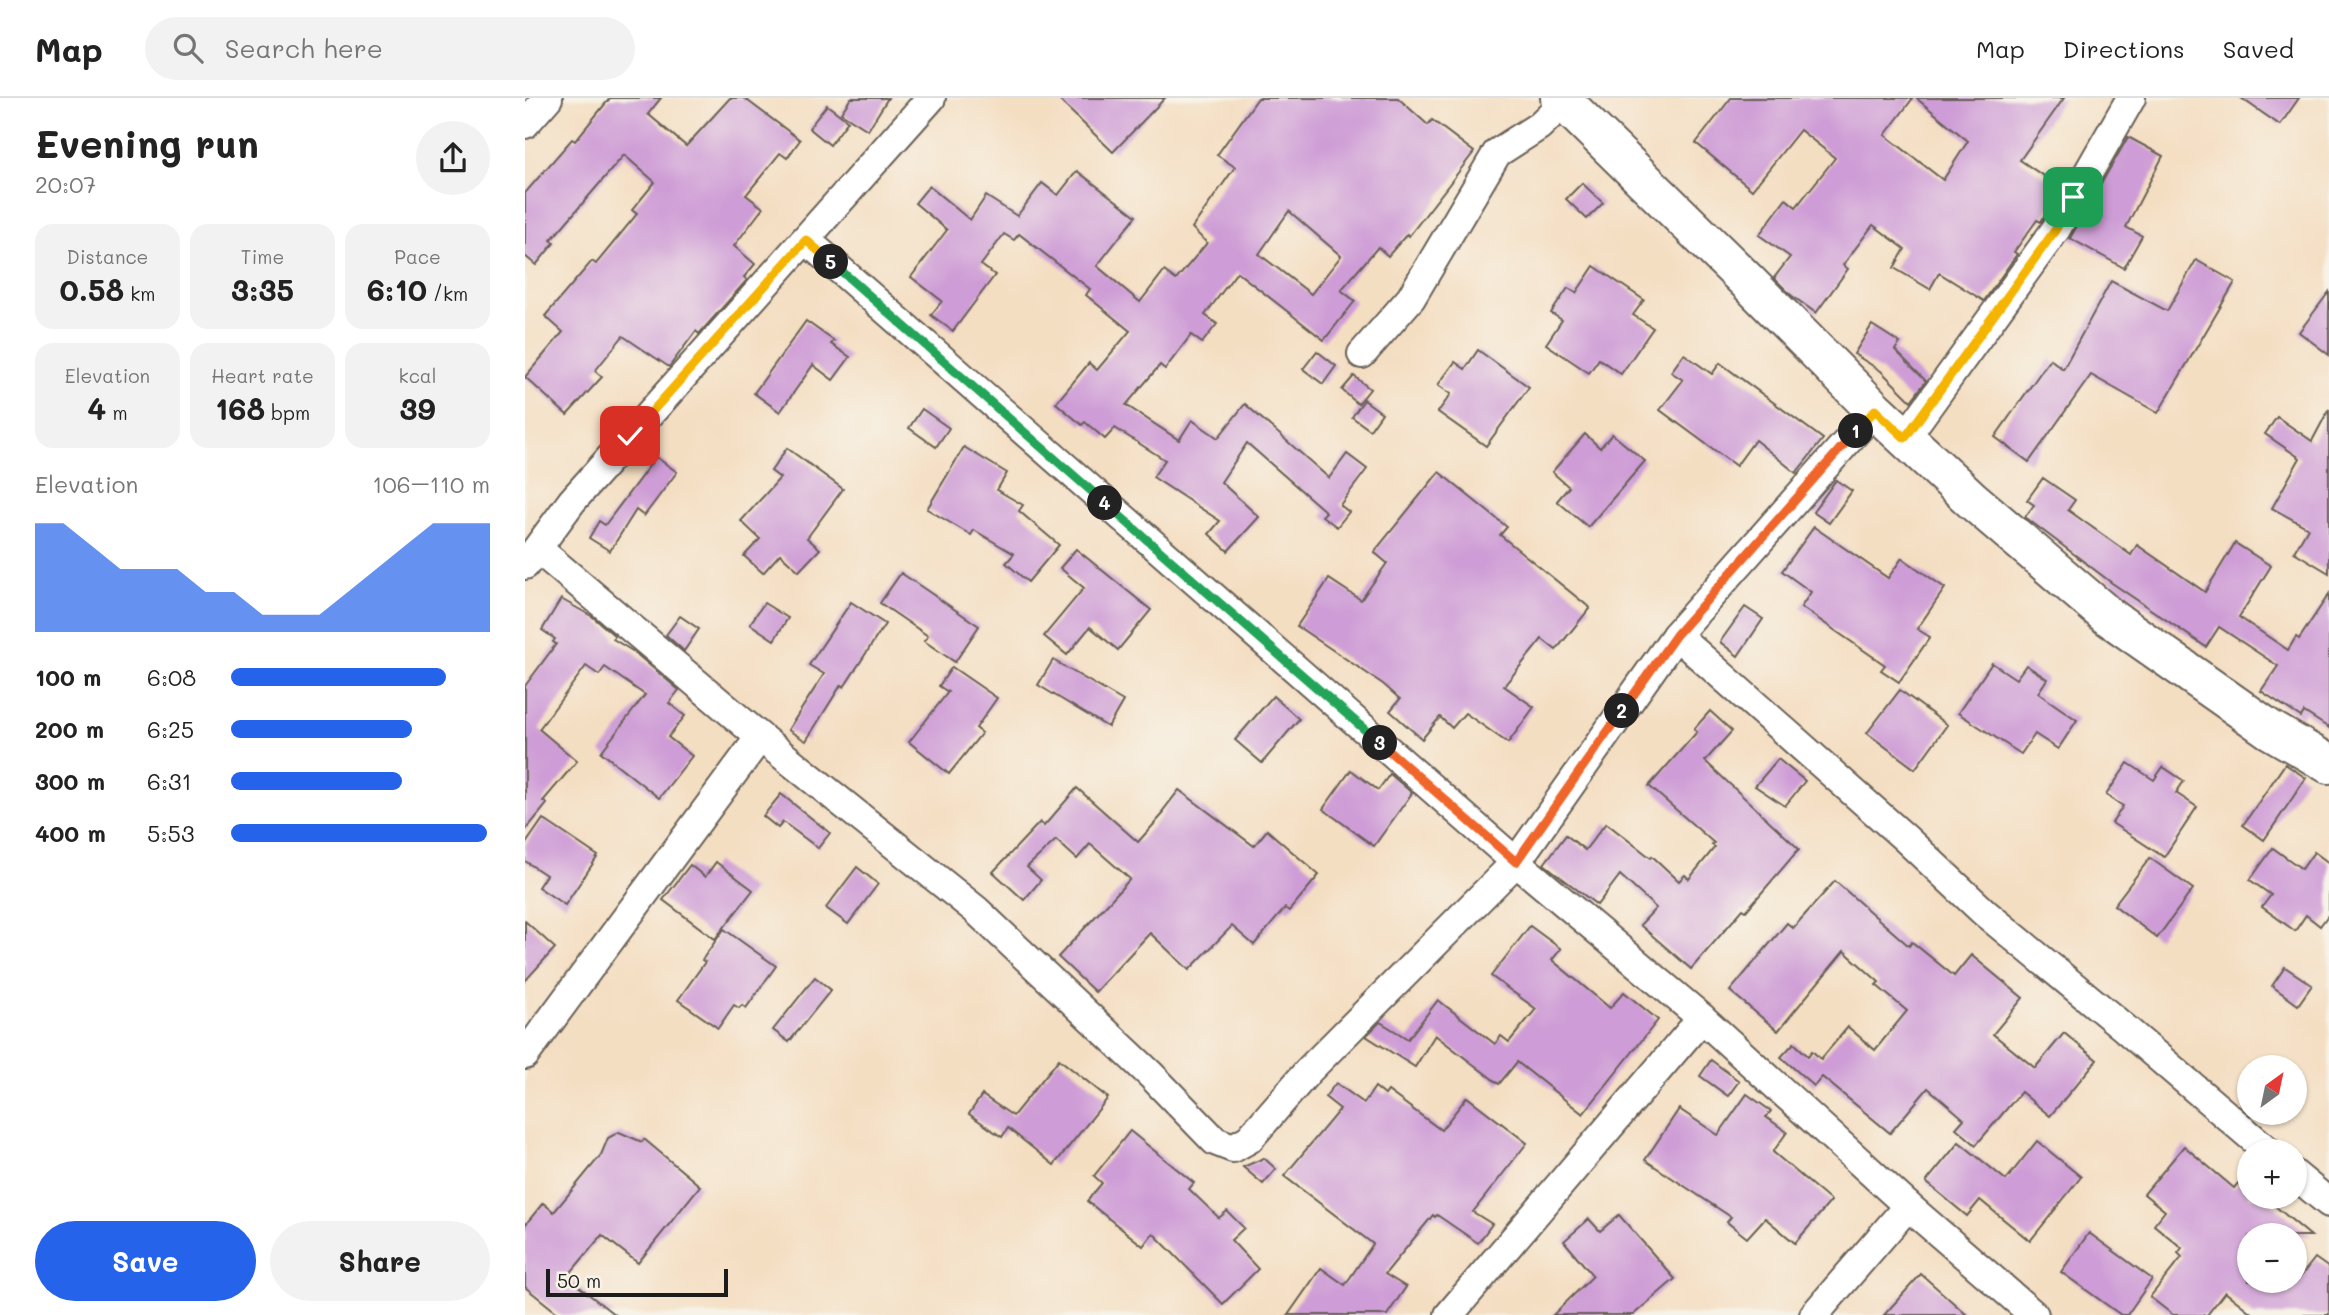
<!DOCTYPE html>
<html lang="en">
<head>
<meta charset="utf-8">
<style>
	body { margin:0; font-family:Mali,sans-serif; background:#f2f2f2; color:#222; height:100vh; display:flex; flex-direction:column; font-size:26px; white-space:nowrap }
	* { box-sizing:border-box; margin:0 }
	p { font-size:23px; color:#767676 }
	.icon { flex:none; width:38px; height:38px; fill:none; stroke:currentColor; stroke-width:2; stroke-linecap:round; stroke-linejoin:round }
	.map { position:relative; flex:1; overflow:hidden }
	.side { display:flex; flex-direction:column; background:#fff; width:525px }
	.side>* { flex:none }
	.needle { width:46px; rotate:33deg }
	.buttons { position:absolute; left:1712px; top:957px; display:grid; gap:14px }
	.buttons a { display:grid; place-items:center; width:70px; height:70px; border-radius:50%; background:#fff; box-shadow:0 2px 5px #0004; font-size:35px }
	.scale { position:absolute; left:21px; bottom:18px; width:182px; box-sizing:border-box; padding-left:7px; border:4px solid #1c1c1c; border-top:0; font-size:19px; line-height:24px; white-space:nowrap; color:#1c1c1c; -webkit-text-stroke:5px #f7f3e8; paint-order:stroke }
	.pin { position:absolute; display:grid; place-items:center; width:60px; height:60px; color:#fff; margin:-30px; border-radius:14px; box-shadow:0 4px 10px #0006 }
	.km { position:absolute; width:35px; height:35px; margin:-18px; border-radius:50%; background:#222; color:#fff; font-size:19px; line-height:35px; text-align:center }
	.round { display:grid; place-items:center; flex:none; width:74px; height:74px; border-radius:37px; background:#f2f2f2 }
	.headline { display:flex; align-items:center; justify-content:space-between; height:119px; padding:0 35px }
	h1 { font-size:38px; font-weight:700; line-height:52px }
	.stats { display:grid; grid-template-columns:repeat(3,1fr); gap:10px; height:119px; padding:7px 35px }
	.stats div { display:grid; align-content:center; border-radius:18px; background:#f2f2f2; text-align:center }
	.stats b { font-size:30px; font-weight:700 }
	.stats small { font-size:19px; font-weight:400 }
	.stats p { font-size:19px }
	.chart { height:196px; padding:14px 35px }
	.chart p { display:flex; justify-content:space-between }
	.chart svg { width:100%; height:126px; margin-top:7px; fill:#2563eb; opacity:.7 }
	.button { display:flex; gap:14px; margin-top:auto; padding:14px 35px }
	.button a { flex:1; height:80px; border-radius:42px; background:#2563eb; color:#fff; font-size:28px; font-weight:700; line-height:80px; text-align:center }
	.button a+a { background:#f2f2f2; color:#222 }
	ul { padding:0 35px; list-style:none; font-size:23px }
	li { display:grid; grid-template-columns:112px 84px 1fr; align-items:center; height:52px }
	li i { height:18px; border-radius:9px; background:#2563eb }
	header { display:flex; align-items:center; gap:42px; box-sizing:border-box; height:98px; padding:0 35px; background:#fff; border-bottom:2px solid #e0e0e0 }
	header strong { font-size:33px }
	nav { display:flex; gap:38px; margin-inline-start:auto; font-size:24px }
	.search { width:490px; height:63px; background:#f2f2f2; display:flex; align-items:center; gap:18px; box-sizing:border-box; padding:0 24px; border-radius:38px; color:#767676; font-size:26px }
	main { display:flex; flex:1; min-height:0 }
	.map>svg:first-child { display:block }
	.building { fill:#ce9cd6; fill-rule:evenodd }
	.lines { fill:none; stroke-linecap:round; stroke-linejoin:round }
	.street-casing { stroke:#686056; stroke-width:32 }
	.secondary-casing { stroke:#686056; stroke-width:42 }
	.street { stroke:#fff; stroke-width:28 }
	.secondary { stroke:#fff; stroke-width:38 }
	.split-1-casing { stroke:#fff; stroke-width:14 }
	.split-2-casing { stroke:#fff; stroke-width:14 }
	.split-3-casing { stroke:#fff; stroke-width:14 }
	.split-4-casing { stroke:#fff; stroke-width:14 }
	.split-5-casing { stroke:#fff; stroke-width:14 }
	.split-6-casing { stroke:#fff; stroke-width:14 }
	.split-1 { stroke:#f5b400; stroke-width:9 }
	.split-2 { stroke:#f0652b; stroke-width:9 }
	.split-3 { stroke:#f0652b; stroke-width:9 }
	.split-4 { stroke:#22a559; stroke-width:9 }
	.split-5 { stroke:#22a559; stroke-width:9 }
	.split-6 { stroke:#f5b400; stroke-width:9 }
</style>
</head>
<body>
<header>
<strong>Map</strong>
<div class="search"><svg class="icon" aria-label="search" viewBox="0 0 24 24"><circle cx="10" cy="10" r="6"/><path d="M15 15l6 6"/></svg>Search here</div>
<nav><a>Map</a><a>Directions</a><a>Saved</a></nav>
</header>
<main>
<section class="side">
<div class="headline"><div><h1>Evening run</h1><p>20:07</p></div><a class="round"><svg class="icon" aria-label="share" viewBox="0 0 24 24"><path d="M12 15V3M7 8l5-5 5 5M5 13v7h14v-7"/></svg></a></div>
<div class="stats">
<div><p>Distance</p><b>0.58<small> km</small></b></div>
<div><p>Time</p><b>3:35</b></div>
<div><p>Pace</p><b>6:10<small> /km</small></b></div>
</div>
<div class="stats">
<div><p>Elevation</p><b>4<small> m</small></b></div>
<div><p>Heart rate</p><b>168<small> bpm</small></b></div>
<div><p>kcal</p><b>39</b></div>
</div>
<div class="chart"><p><span>Elevation</span>106–110 m</p>
<svg viewBox="0 0 160 44" preserveAspectRatio="none"><path d="M0 44V6L10 6L20 14L30 22L40 22L50 22L60 30L70 30L80 38L90 38L100 38L110 30L120 22L130 14L140 6L150 6L160 6V44z"/></svg>
</div>
<ul>
<li><b>100 m</b>6:08<i style="width:83%"></i></li>
<li><b>200 m</b>6:25<i style="width:70%"></i></li>
<li><b>300 m</b>6:31<i style="width:66%"></i></li>
<li><b>400 m</b>5:53<i style="width:99%"></i></li>
</ul>
<div class="button"><a>Save</a><a>Share</a></div>
</section>
<div class="map">
<svg width="1804" height="1217" viewBox="0 0 1804 1217">
	<rect width="100%" height="100%" fill="#f7f3e8"/>
	<filter id="ink" filterUnits="userSpaceOnUse"><feTurbulence type="fractalNoise" baseFrequency=".0143" numOctaves="2"/><feDisplacementMap in="SourceGraphic" scale="14" xChannelSelector="R" yChannelSelector="G"/><feConvolveMatrix kernelMatrix="1 2 1 2 8 2 1 2 1" color-interpolation-filters="sRGB"/></filter>
	<filter id="wash" filterUnits="userSpaceOnUse"><feTurbulence type="fractalNoise" baseFrequency=".00686" numOctaves="4" result="noise"/><feDisplacementMap in="SourceGraphic" scale="28" xChannelSelector="R" yChannelSelector="G"/><feGaussianBlur stdDeviation="1.57" result="paint"/><feColorMatrix in="noise" values="0 0 0 0 0 0 0 0 0 0 0 0 0 0 0 0 0 1.4 0 .05"/><feComposite in="paint" operator="in"/></filter>
	<g filter="url(#wash)">
		<rect width="100%" height="100%" fill="#f4dec2"/>
		<g id="blocks">
			<!-- building -->
			<g class="building">
				<polygon points="85,0 136,0 123,16 161,48 205,0 219,0 275,42 262,60 255,55 221,97 238,110 209,148 230,166 219,179 222,182 174,236 171,233 144,269 98,238 70,273 77,279 42,317 0,279 38,234 20,218 67,163 71,166 112,116 107,112 130,84 99,57 26,142 29,145 11,167 0,158 0,95 47,41 50,43"/>
				<polygon points="326,0 363,0 343,32 316,15"/>
				<polygon points="532,0 640,0 588,54"/>
				<path d="M733,0H873L903,27L907,22L949,54L884,138L882,136L863,158L853,149L816,192L830,203L799,242L712,174L680,217L692,226L677,245L666,237L640,271L635,267L601,307L654,342L667,322L693,340L720,306L804,380L822,356L842,371L815,407L824,414L812,429L797,418L801,414L722,345L696,384L734,419L703,453L684,436L695,423L628,379L640,362L590,330L580,341L560,324L557,327L531,305L564,265L572,272L605,233L561,197L565,191L494,136L489,142L479,136L456,167L470,177L428,233L406,217L417,203L386,179L422,132L390,105L404,88L445,122L461,98L492,118L517,85L533,97L552,73L611,118L572,168L615,204L639,173L651,182L682,145L667,130L710,69L692,57ZM764,113L816,158L786,196L734,156Z"/>
				<polygon points="1206,0 1388,0 1360,37 1418,82 1443,43 1391,0 1539,0 1495,62 1536,90 1517,122 1516,124 1512,122 1489,154 1492,156 1459,203 1414,175 1405,191 1369,170 1380,151 1348,127 1318,167 1323,171 1291,215 1266,197 1249,180 1265,159 1234,137 1261,101 1271,109 1310,60 1275,32 1227,92 1171,45"/>
				<polygon points="1716,0 1774,0 1755,27"/>
				<polygon points="302,7 323,23 305,47 284,30"/>
				<polygon points="1603,39 1638,58 1601,129 1617,138 1599,170 1545,140"/>
				<polygon points="1057,85 1078,105 1062,121 1041,101"/>
				<polygon points="1671,162 1710,184 1633,315 1566,277 1504,364 1470,339 1525,261 1538,271 1586,183 1642,213"/>
				<polygon points="1069,168 1119,202 1108,217 1128,230 1096,276 1074,261 1064,275 1021,246 1037,222 1026,215 1043,190 1051,195"/>
				<polygon points="1804,194 1804,257 1774,234"/>
				<polygon points="281,223 309,243 306,246 325,259 308,282 288,267 255,314 229,295"/>
				<polygon points="1347,227 1375,245 1370,252 1401,283 1386,303 1356,273 1329,256"/>
				<polygon points="953,252 1004,289 961,348 913,314 926,296 913,287 930,264 940,271"/>
				<polygon points="792,253 811,268 798,286 778,271"/>
				<polygon points="1159,256 1187,276 1195,265 1298,341 1271,375 1230,342 1211,368 1135,312 1158,282 1146,274"/>
				<polygon points="829,278 845,291 833,306 817,292"/>
				<polygon points="839,302 857,315 845,332 827,319"/>
				<polygon points="397,311 424,330 411,349 384,330"/>
				<polygon points="1804,311 1804,475 1769,454 1783,430 1747,410 1775,360 1740,336 1752,319 1787,343"/>
				<polygon points="1060,336 1075,350 1087,336 1120,363 1063,429 1032,403 1044,389 1027,374"/>
				<polygon points="439,349 482,375 472,392 498,407 494,413 534,447 503,484 481,465 489,456 449,432 446,437 402,411"/>
				<polygon points="262,350 318,391 282,440 295,451 274,473 255,456 238,475 219,458 235,441 216,423 255,380 246,373"/>
				<polygon points="131,359 152,374 119,418 111,412 85,453 64,440 74,423 80,427"/>
				<polygon points="914,374 982,429 975,437 1065,510 1031,552 1017,541 979,588 1009,609 983,645 940,615 927,630 915,619 897,641 865,613 875,601 858,586 772,528 804,481 836,502 862,465 849,454"/>
				<polygon points="1518,380 1550,402 1543,412 1606,457 1612,447 1680,494 1710,445 1746,468 1714,519 1763,552 1771,539 1774,541 1804,496 1804,630 1779,614 1776,619 1736,593 1753,568 1694,529 1681,549 1587,485 1500,419 1509,407 1502,402"/>
				<polygon points="1311,382 1327,393 1304,425 1288,414"/>
				<polygon points="1289,429 1363,480 1377,460 1420,490 1392,531 1405,539 1374,584 1356,572 1360,567 1276,509 1286,494 1257,473"/>
				<polygon points="551,451 626,512 593,552 565,529 542,557 519,538 559,490 535,470"/>
				<polygon points="376,475 454,528 430,564 399,543 403,538 355,505"/>
				<polygon points="36,501 68,519 90,538 88,541 109,554 154,592 144,605 160,618 143,639 167,658 134,700 76,654 120,597 80,569 74,577 61,568 14,631 52,663 18,703 22,706 0,733 0,588 31,546 28,544 30,541 17,532"/>
				<polygon points="326,504 360,526 319,589 316,587 281,643 263,632 299,576 284,567"/>
				<polygon points="239,505 263,520 249,542 225,526"/>
				<polygon points="1220,509 1238,521 1213,558 1195,544"/>
				<polygon points="155,518 174,531 159,553 141,537"/>
				<polygon points="528,562 598,603 583,629 513,587"/>
				<polygon points="1467,565 1491,581 1501,567 1522,581 1513,595 1552,622 1533,651 1510,636 1496,656 1433,615"/>
				<polygon points="427,569 472,600 451,630 457,635 424,676 384,644 423,594 414,588"/>
				<polygon points="1375,592 1422,627 1390,671 1342,635"/>
				<polygon points="748,598 774,621 737,665 710,642"/>
				<polygon points="1185,613 1207,633 1180,663 1274,751 1221,813 1218,811 1166,871 1115,827 1131,810 1095,777 1072,807 1019,766 1041,737 1060,752 1081,725 1126,760 1127,758 1154,783 1160,777 1164,781 1190,749 1187,747 1189,745 1124,688 1172,634 1169,631"/>
				<polygon points="1253,661 1280,683 1260,708 1230,688"/>
				<polygon points="1603,665 1629,682 1638,669 1659,683 1651,695 1672,709 1639,759 1587,725 1598,708 1581,697"/>
				<polygon points="1760,666 1781,680 1739,742 1718,727"/>
				<polygon points="826,672 853,692 865,676 887,695 849,748 798,711"/>
				<polygon points="552,690 613,744 639,715 637,714 654,692 729,748 742,732 794,777 764,813 760,810 729,847 707,828 664,872 625,835 570,894 533,859 605,781 565,746 552,761 531,742 502,769 516,782 499,802 468,774 515,724 519,728"/>
				<polygon points="256,696 305,735 293,750 258,724 253,730 238,718"/>
				<polygon points="18,721 73,758 40,807 13,789 21,777 0,763 0,747"/>
				<polygon points="1748,750 1777,771 1789,754 1804,765 1804,816 1795,828 1781,817 1770,833 1737,809 1746,797 1725,782"/>
				<polygon points="1625,760 1668,791 1632,840 1589,807"/>
				<polygon points="191,764 228,792 190,841 138,802 165,767 180,779"/>
				<polygon points="332,769 353,786 323,826 301,810"/>
				<polygon points="1310,783 1384,848 1387,844 1429,878 1446,857 1498,900 1468,936 1510,970 1539,935 1572,962 1525,1018 1496,994 1451,1047 1431,1030 1439,1021 1403,990 1365,1035 1297,979 1289,988 1256,959 1269,945 1283,958 1287,953 1296,961 1323,929 1350,952 1382,913 1351,887 1354,884 1319,853 1253,933 1205,893 1262,825 1268,830"/>
				<polygon points="0,823 30,850 0,883"/>
				<polygon points="1005,828 1036,851 1027,862 1085,910 1099,894 1133,922 1058,1016 992,964 974,986 910,937 890,969 841,938 855,924 883,941 913,902 970,946 976,938 984,944 1011,911 966,878"/>
				<polygon points="199,831 251,868 221,910 217,907 214,910 209,907 193,930 153,902 180,864 177,862"/>
				<polygon points="1760,869 1787,887 1773,907 1747,888"/>
				<polygon points="290,879 306,892 264,944 248,932"/>
				<polygon points="534,961 583,1000 529,1067 483,1030 477,1039 444,1016 457,997 488,1018"/>
				<polygon points="1186,962 1214,983 1203,998 1175,978"/>
				<polygon points="811,985 839,1005 850,989 860,997 863,993 916,1032 942,999 1002,1045 948,1114 967,1126 953,1145 912,1117 910,1119 908,1117 860,1176 881,1189 862,1217 763,1217 796,1170 820,1187 848,1146 759,1078 815,1011 800,999"/>
				<polygon points="1222,996 1246,1013 1241,1019 1262,1034 1248,1054 1306,1103 1270,1145 1240,1120 1222,1140 1202,1124 1206,1119 1120,1062 1154,1011 1193,1037"/>
				<polygon points="605,1033 669,1085 664,1091 694,1120 702,1113 719,1130 706,1142 733,1171 698,1206 628,1135 618,1148 562,1103 577,1085 569,1078"/>
				<polygon points="94,1034 117,1044 119,1041 175,1088 113,1165 77,1137 42,1179 90,1217 35,1217 0,1189 0,1127 18,1105 29,1114 76,1057 83,1040"/>
				<polygon points="1512,1043 1556,1079 1505,1143 1455,1102 1442,1118 1401,1084 1434,1044 1481,1082"/>
				<polygon points="1659,1048 1709,1090 1724,1072 1724,1099 1739,1099 1786,1138 1724,1138 1724,1183 1772,1183 1790,1160 1804,1170 1804,1217 1729,1217 1700,1194 1682,1217 1648,1217 1625,1199 1657,1159 1653,1155 1657,1150 1629,1127 1640,1113 1619,1096"/>
				<polygon points="739,1060 751,1071 738,1086 718,1069"/>
				<polygon points="1094,1117 1150,1181 1108,1217 1028,1217 1068,1178 1039,1143 1064,1121 1075,1133"/>
				<polygon points="1564,1135 1627,1181 1602,1217 1596,1217 1536,1174"/>
				<polygon points="1396,1176 1442,1217 1359,1217"/>
			</g>
		</g>
	</g>
	<g filter="url(#ink)">
		<use href="#blocks" fill-opacity="0" stroke="#686056" stroke-width="2"/>
		<g class="lines">
			<!-- street casing -->
			<g class="street-casing">
				<g id="street">
					<polyline points="0,26 23,0"/>
					<polyline points="281,142 991,764 1177,920 1383,1108 1509,1217"/>
					<polyline points="837,256 886,200 972,55 1014,28 1039,4"/>
					<polyline points="1380,340 1531,131 1606,0"/>
					<polyline points="13,451 235,639 451,812 626,977 690,1043 708,1050 724,1041 784,972 991,764 1151,537 1350,312"/>
					<polyline points="0,467 47,403 406,0"/>
					<polyline points="1151,537 1380,740 1460,815 1597,928 1744,1054"/>
					<polyline points="0,957 235,639"/>
					<polyline points="1769,1076 1804,1105"/>
					<polyline points="924,1217 1177,920"/>
					<polyline points="1289,1217 1383,1108"/>
				</g>
			</g>
			<!-- secondary casing -->
			<g class="secondary-casing">
				<polyline id="secondary" points="1035,0 1222,183 1350,312 1446,401 1583,518 1744,631 1804,666"/>
			</g>
			<!-- street -->
			<use href="#street" class="street"/>
			<!-- secondary -->
			<use href="#secondary" class="secondary"/>
		</g>
	</g>
	<g class="lines" filter="url(#ink)">
		<!-- split-1 casing -->
		<g class="split-1-casing">
			<polyline id="split-1" points="1331,333 1350,312 1380,340 1531,131 1548,99"/>
		</g>
		<!-- split-2 casing -->
		<g class="split-2-casing">
			<polyline id="split-2" points="1097,613 1151,537 1331,333"/>
		</g>
		<!-- split-3 casing -->
		<g class="split-3-casing">
			<polyline id="split-3" points="855,645 991,764 1097,613"/>
		</g>
		<!-- split-4 casing -->
		<g class="split-4-casing">
			<polyline id="split-4" points="580,405 855,645"/>
		</g>
		<!-- split-5 casing -->
		<g class="split-5-casing">
			<polyline id="split-5" points="306,164 580,405"/>
		</g>
		<!-- split-6 casing -->
		<g class="split-6-casing">
			<polyline id="split-6" points="105,338 281,142 306,164"/>
		</g>
		<!-- split-1 -->
		<use href="#split-1" class="split-1"/>
		<!-- split-2 -->
		<use href="#split-2" class="split-2"/>
		<!-- split-3 -->
		<use href="#split-3" class="split-3"/>
		<!-- split-4 -->
		<use href="#split-4" class="split-4"/>
		<!-- split-5 -->
		<use href="#split-5" class="split-5"/>
		<!-- split-6 -->
		<use href="#split-6" class="split-6"/>
	</g>
</svg>
<div class="buttons">
<a><svg class="needle" viewBox="-14 -14 28 28"><path d="M0-13l5 13h-10z" fill="#e53935"/><path d="M0 13l5-13h-10z" fill="#767676"/></svg></a>
<a>+</a>
<a>−</a>
</div>
<div class="scale">50 m</div>
<div class="pin" style="left:1548px;top:99px;background:#1e9e55"><svg class="icon" aria-label="arrive" viewBox="0 0 24 24"><path d="M6 21V4h12l-3 4 3 4H6"/></svg></div>
<div class="pin" style="left:105px;top:338px;background:#d93025"><svg class="icon" aria-label="check" viewBox="0 0 24 24"><path d="M5 12l5 5 9-10"/></svg></div>
<b class="km" style="left:1331px;top:333px">1</b>
<b class="km" style="left:1097px;top:613px">2</b>
<b class="km" style="left:855px;top:645px">3</b>
<b class="km" style="left:580px;top:405px">4</b>
<b class="km" style="left:306px;top:164px">5</b>
</div>
</main>
</body>
</html>
